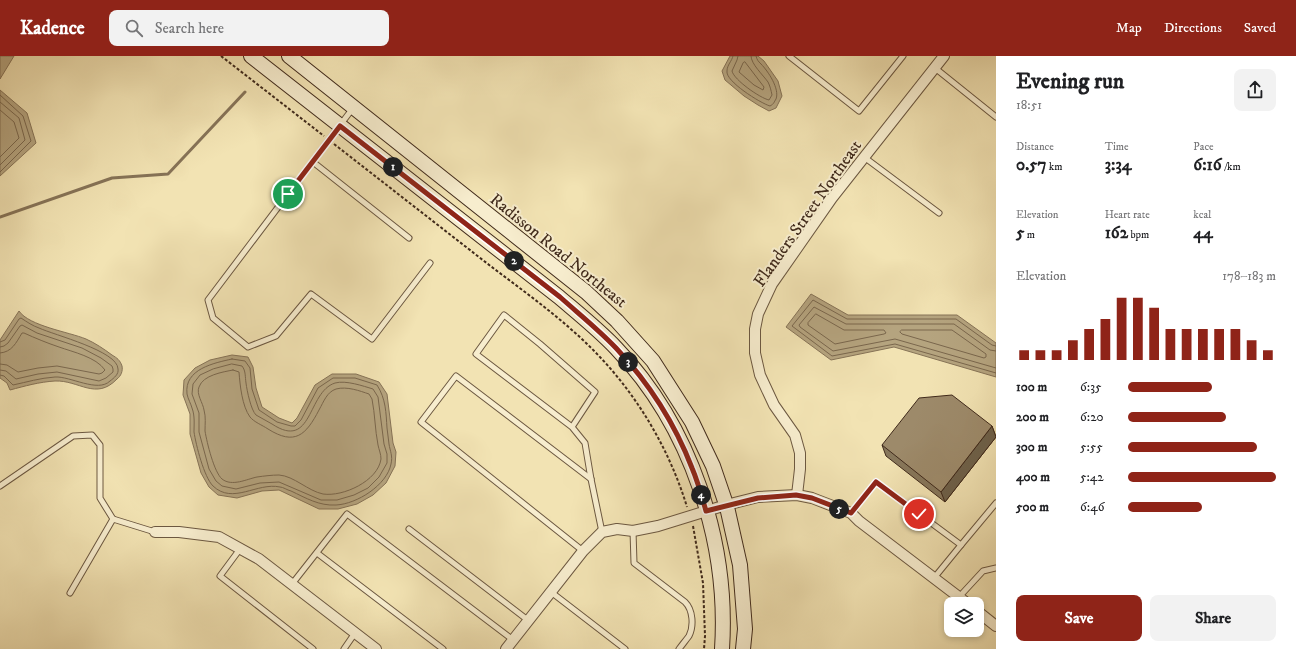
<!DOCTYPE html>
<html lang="en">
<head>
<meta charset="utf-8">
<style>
	body { margin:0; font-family:"IM FELL DW Pica",serif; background:#f2f2f2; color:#202124; height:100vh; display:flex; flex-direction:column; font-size:15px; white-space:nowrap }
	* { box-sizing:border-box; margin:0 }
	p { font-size:13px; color:#757577 }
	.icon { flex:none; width:22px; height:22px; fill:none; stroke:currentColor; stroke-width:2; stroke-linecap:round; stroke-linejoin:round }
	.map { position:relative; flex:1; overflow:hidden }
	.drawer { display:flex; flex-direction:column; background:#fff; width:300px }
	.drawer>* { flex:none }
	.fabs { position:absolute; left:944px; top:541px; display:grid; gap:8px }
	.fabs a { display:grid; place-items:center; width:40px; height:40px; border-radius:8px; background:#fff; box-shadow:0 2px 6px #0003; font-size:20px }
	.pin { position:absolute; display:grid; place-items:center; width:34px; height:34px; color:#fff; margin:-17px; border:2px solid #fff; border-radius:50%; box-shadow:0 1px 4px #0007 }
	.km { position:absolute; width:20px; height:20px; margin:-10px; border-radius:50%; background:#222; color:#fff; font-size:11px; line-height:20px; text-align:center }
	.round { display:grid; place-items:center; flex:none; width:42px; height:42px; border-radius:8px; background:#f2f2f2 }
	.overview { display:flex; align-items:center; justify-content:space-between; height:68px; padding:0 20px }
	h1 { font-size:22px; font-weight:800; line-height:30px }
	.metrics { display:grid; grid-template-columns:repeat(3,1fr); gap:6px; height:68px; padding:4px 20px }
	.metrics div { display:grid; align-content:center }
	.metrics b { font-size:17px; font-weight:800 }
	.metrics small { font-size:11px; font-weight:400 }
	.metrics p { font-size:11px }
	.chart { height:112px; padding:8px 20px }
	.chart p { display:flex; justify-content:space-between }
	.chart svg { width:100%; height:72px; margin-top:4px; stroke:#8f2418; stroke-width:6 }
	.button { display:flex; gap:8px; margin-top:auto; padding:8px 20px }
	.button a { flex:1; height:46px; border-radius:8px; background:#8f2418; color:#fff; font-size:16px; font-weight:800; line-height:46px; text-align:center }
	.button a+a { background:#f2f2f2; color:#202124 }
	ul { padding:0 20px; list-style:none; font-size:13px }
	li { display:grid; grid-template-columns:64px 48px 1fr; align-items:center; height:30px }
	li i { height:10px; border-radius:5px; background:#8f2418 }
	header { display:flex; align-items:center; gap:24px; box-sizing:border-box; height:56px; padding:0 20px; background:#8f2418; color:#fff }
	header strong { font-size:19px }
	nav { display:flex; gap:22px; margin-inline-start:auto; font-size:14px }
	.search { width:280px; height:36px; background:#f2f2f2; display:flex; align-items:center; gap:10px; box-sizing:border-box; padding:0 14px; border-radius:8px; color:#757577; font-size:15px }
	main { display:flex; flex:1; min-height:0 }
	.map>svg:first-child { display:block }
	.water { fill:#b5a47f; stroke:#867357 }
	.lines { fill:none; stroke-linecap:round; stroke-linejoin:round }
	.shore { stroke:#7a674d; stroke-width:1 }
	.stream { stroke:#867357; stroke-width:3 }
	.service-casing { stroke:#6c5841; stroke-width:7 }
	.minor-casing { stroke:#6c5841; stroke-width:12 }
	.secondary-casing { stroke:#402a1b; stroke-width:16 }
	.path { stroke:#402a1b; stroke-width:2; stroke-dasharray:3 2; stroke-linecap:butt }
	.service { stroke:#f7edce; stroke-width:5 }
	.minor { stroke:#f7edce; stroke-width:10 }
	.secondary { stroke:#f7edce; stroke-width:14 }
	.wall { fill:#87775b; stroke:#402a1b }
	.shaded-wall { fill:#6e614a; stroke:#402a1b }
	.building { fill:#9d8a6a; stroke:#402a1b }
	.route-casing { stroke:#fff; stroke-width:8 }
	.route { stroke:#8f2418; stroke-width:5 }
	.labels { text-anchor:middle; stroke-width:4; stroke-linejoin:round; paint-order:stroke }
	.street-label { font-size:17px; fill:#402a1b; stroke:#f7edce }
</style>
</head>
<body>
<header>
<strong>Kadence</strong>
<div class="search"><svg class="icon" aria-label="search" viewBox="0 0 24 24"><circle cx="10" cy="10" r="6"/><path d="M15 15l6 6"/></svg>Search here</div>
<nav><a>Map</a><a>Directions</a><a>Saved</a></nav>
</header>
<main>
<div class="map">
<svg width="996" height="593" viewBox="0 0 996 593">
	<rect width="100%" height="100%" fill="#f2e3b3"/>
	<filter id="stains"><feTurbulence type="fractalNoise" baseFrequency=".005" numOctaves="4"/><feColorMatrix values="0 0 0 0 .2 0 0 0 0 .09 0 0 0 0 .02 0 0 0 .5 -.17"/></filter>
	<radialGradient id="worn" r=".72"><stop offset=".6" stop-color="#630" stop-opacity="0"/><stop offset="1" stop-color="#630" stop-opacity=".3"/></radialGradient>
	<!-- water -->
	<g class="water">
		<polygon points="0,0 14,0 0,23"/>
		<polygon points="730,0 758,0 764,5 778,25 782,40 776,52 769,55 758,49 744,40 725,24 722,15"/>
		<polygon points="0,34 27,57 36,87 0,120"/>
		<polygon points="811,238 848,259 957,259 996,287 996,321 894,291 831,304 786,271"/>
		<path d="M19,255C29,270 69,276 86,283C95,287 104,293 112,299C117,302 120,304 122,310C123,315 121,320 117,323C96,345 79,324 55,325C39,326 25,330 10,334L7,327L0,322V284Z"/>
		<polygon points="232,299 248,301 253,311 256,332 262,351 279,362 292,367 297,362 315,329 332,318 356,318 379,326 387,338 393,387 396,396 395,410 386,427 373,439 357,448 338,453 319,453 279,434 262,435 237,442 218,439 209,431 201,417 190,378 190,358 183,339 184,324 195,312 210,304"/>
	</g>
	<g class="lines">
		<!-- shore -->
		<g class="shore">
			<path d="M733,0C732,5 727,9 727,15C725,25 760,47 770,50C774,48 774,46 776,43C780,33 768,15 761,8C758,5 757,4 756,0"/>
			<path d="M738,0L737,4L732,15C734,24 760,42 769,44L772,39C771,34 770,30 768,26C763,19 751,8 751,0"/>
			<polygon points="745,6 764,31 763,34 754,29 739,16 743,7"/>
			<polyline points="0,39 23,60 31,85 0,116"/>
			<polyline points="0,46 19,62 25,84 0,109"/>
			<polyline points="0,54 14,66 19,82 0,101"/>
			<polygon points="816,258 844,274 884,274 886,277 884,278 835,288 808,269 808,267"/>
			<polygon points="902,274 952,274 986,298 986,301 984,302 902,278 900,276"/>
			<path d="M0,286L5,284L19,263L21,262C27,266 33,270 39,272C54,279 118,295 118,313C119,318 114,322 110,325C98,337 70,320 55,321C40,322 27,326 13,329L4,320L0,319"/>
			<polyline points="996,290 992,289 956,263 847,263 813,244 792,270 832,300 895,288 996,317"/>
			<polyline points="0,291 4,290 8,287 20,270 22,269 37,277 82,292 101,302 112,310 113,313 113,316 106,322 99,325 57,316 38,318 16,323 6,315 0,314"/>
			<polyline points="996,295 990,294 954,268 846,268 814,251 799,269 800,271 833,295 895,283 996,312"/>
			<path d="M0,297C12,296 16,287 22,277H24C35,282 47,287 59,291C73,296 96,301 105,314L102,317L99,318L57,310L38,312L18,316L7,309L0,308"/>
			<path d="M232,303L245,305L250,312L252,333L259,354L277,366L291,370H295L301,364L318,332L333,322H355L377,329C386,343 386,357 387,372C388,377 388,383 389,388C390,395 393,400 391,408C387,429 357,448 336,449C319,450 306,442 291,435C287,434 283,431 280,431C257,426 233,449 213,430C204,421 196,389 194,376C194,368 195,360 192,352C191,348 188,343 187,338C184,313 214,307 232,303Z"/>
			<path d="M232,308L242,310C246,315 245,321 246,327C247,335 251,354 256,359C261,362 267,365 272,368C313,395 307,336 335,327C346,324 363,330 373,333L378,341L384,388L387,398V407L379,421L368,432L354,439L337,444H321L279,426L260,427L236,433L222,430L216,425L209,413L199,376V357L192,338L193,328L200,319L213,313Z"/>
			<path d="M233,314L239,316C240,329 242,350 250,361C254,366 262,369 268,373C295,390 306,379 319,354C324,345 327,336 336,333C347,330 360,335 369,338L372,343C375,358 375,374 378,389C379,394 381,398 381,403C378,425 343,441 323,438C308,435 294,420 279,419C272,419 264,420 257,421C247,423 232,431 222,423C214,416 207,387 205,375C205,368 206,361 204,354C203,347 196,338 199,331C203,319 223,316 233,314Z"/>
		</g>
		<!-- stream -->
		<polyline class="stream" points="0,161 112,122 168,118 245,36"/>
		<!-- service casing -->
		<g class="service-casing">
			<g id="service">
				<polyline points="789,0 859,55 903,0"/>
				<polyline points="935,12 996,61"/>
				<polyline points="353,52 208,244 213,262 248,291 276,280 311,238 372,283 430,207"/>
				<polyline points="864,101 939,157"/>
				<polyline points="313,106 409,182"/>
				<polyline points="572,371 476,298 504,259 540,288 595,336 572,371 585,387 591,423 602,476"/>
				<polyline points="0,430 73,380 92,379 100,389 100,442 113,463"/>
				<polyline points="851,457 876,426 961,489 934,522"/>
				<polyline points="409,473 529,565"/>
				<path d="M633,475L634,507L685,546C693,554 694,570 689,580C686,584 682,589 679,593"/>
				<polyline points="961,489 996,447"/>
				<polyline points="240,493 220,520 313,593"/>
				<polyline points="583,495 421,366 456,320 591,423"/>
				<polyline points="317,497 443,593"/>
				<polyline points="292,528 347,458 513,584"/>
				<polyline points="551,536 625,593"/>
				<polyline points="70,537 113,463 155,476"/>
				<polyline points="959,541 983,515 996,512"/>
				<polyline points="344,593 355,577"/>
			</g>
		</g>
		<!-- minor casing -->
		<g class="minor-casing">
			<g id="minor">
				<polyline points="797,439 800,413 800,397 795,379 774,349 760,319 755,297 755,273 758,258 772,228 832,142 944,0"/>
				<polyline points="155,476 179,476 219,481 259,503 376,593"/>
				<polyline points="977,555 996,570"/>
				<polyline points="506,593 583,495 602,476 617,473 633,475 658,470 726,449 758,441 797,439 812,442 851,457 859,465 968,548"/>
			</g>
		</g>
		<!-- secondary casing -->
		<g class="secondary-casing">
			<g id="secondary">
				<path d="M251,0L559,241C579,258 599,274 616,292C691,370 729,486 722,593"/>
				<polyline points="289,0 586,236 617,265 653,305 692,366 713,410 727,451 740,509 745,573 743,593"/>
			</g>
		</g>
		<!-- path -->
		<g class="path">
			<polyline points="221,0 324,80"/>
			<path d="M334,88C384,127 434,166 484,205C523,235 565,264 599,300C639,342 670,395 687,451"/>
			<polyline points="693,470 703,527 705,580 704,593"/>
		</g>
		<!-- service -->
		<use href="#service" class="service"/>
		<!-- minor -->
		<use href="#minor" class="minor"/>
		<!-- secondary -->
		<use href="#secondary" class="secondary"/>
	</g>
	<!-- wall -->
	<polygon class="wall" points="992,370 996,381 945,446 886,400 882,389"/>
	<!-- shaded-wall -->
	<polygon class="shaded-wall" points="992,370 996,381 945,446 941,436"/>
	<!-- building -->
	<polygon class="building" points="952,339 992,370 941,436 882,389 919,342"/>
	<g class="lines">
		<!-- route casing -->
		<g class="route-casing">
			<path id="route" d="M288,138L340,70L560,241C579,258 599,274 616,292C648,326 675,368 692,412C698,426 702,441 706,455L758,442L796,439L812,442L851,457L876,426L919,458"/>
		</g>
		<!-- route -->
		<use href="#route" class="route"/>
	</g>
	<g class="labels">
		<!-- street labels -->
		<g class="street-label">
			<text transform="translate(807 157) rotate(-55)" y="6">Flanders Street Northeast</text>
			<text transform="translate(559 194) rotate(39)" y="6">Radisson Road Northeast</text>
		</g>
	</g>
	<rect width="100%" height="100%" filter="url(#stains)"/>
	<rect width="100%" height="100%" fill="url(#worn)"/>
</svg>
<div class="fabs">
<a><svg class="icon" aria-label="layers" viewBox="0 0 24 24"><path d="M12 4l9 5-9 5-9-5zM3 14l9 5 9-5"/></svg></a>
</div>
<div class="pin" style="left:288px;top:138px;background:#1e9e55"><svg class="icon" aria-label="arrive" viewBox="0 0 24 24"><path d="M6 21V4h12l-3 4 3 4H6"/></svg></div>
<div class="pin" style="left:919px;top:458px;background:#d93025"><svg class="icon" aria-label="check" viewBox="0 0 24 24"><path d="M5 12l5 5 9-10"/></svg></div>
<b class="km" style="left:393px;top:111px">1</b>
<b class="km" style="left:514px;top:205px">2</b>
<b class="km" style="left:628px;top:306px">3</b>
<b class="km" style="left:701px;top:439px">4</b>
<b class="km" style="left:839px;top:453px">5</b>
</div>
<section class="drawer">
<div class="overview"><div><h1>Evening run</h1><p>18:51</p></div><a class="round"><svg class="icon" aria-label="share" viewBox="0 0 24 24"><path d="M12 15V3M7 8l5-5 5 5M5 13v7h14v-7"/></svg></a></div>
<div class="metrics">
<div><p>Distance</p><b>0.57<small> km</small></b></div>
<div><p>Time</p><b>3:34</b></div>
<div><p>Pace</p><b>6:16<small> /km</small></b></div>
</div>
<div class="metrics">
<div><p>Elevation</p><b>5<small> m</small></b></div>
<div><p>Heart rate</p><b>162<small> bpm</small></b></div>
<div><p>kcal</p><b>44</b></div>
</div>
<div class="chart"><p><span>Elevation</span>178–183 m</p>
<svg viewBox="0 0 160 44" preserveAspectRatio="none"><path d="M5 44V38M15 44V38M25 44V38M35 44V32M45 44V25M55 44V19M65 44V6M75 44V6M85 44V12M95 44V25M105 44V25M115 44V25M125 44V25M135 44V25M145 44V32M155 44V38"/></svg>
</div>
<ul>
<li><b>100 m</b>6:35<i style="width:57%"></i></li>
<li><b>200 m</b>6:20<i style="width:66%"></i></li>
<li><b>300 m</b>5:55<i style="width:87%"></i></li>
<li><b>400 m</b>5:42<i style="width:100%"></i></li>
<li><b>500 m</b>6:46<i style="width:50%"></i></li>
</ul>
<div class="button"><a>Save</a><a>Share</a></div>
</section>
</main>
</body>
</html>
